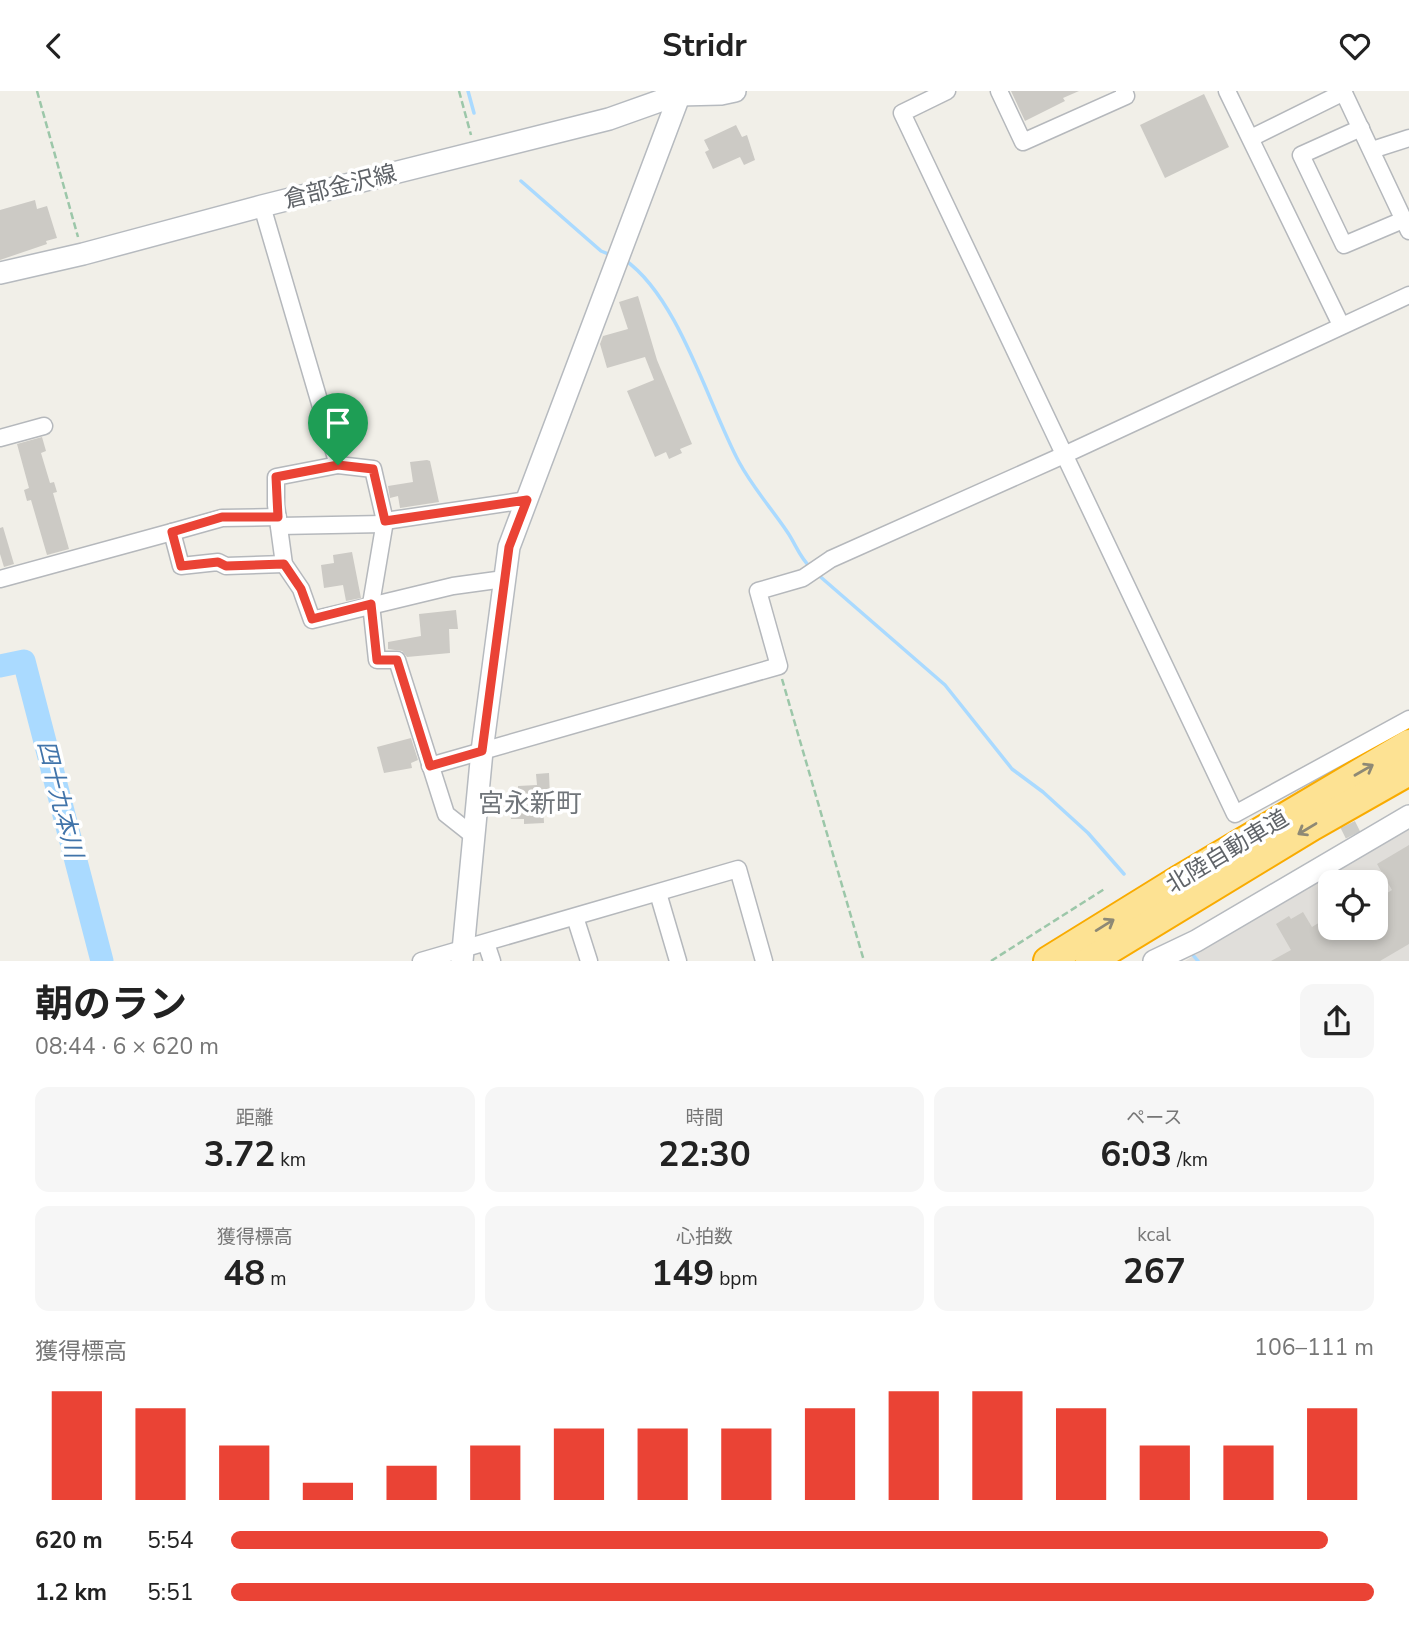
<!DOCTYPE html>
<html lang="ja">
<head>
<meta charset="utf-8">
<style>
	body { margin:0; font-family:"Nunito Sans","Noto Sans JP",sans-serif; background:#f6f6f6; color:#222; height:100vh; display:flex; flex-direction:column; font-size:26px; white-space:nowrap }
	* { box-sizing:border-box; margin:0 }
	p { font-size:23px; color:#767676 }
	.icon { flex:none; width:38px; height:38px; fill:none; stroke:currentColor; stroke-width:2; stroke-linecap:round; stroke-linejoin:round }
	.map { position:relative; height:870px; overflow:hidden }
	.sheet { display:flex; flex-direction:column; background:#fff; flex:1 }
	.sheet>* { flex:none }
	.tools { position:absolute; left:1318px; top:779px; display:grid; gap:14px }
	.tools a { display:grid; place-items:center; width:70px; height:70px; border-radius:14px; background:#fff; box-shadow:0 4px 10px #0003; font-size:35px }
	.pin { position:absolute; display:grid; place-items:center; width:60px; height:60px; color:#fff; margin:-72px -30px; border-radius:50% 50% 50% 0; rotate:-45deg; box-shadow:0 0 7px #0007 }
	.pin .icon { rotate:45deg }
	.round { display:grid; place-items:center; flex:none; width:74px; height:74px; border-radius:14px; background:#f6f6f6 }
	.overview { display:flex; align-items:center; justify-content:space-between; height:119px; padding:0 35px }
	h1 { font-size:38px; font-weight:700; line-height:52px }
	.metrics { display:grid; grid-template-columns:repeat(3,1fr); gap:10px; height:119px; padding:7px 35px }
	.metrics div { display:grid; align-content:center; border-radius:14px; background:#f6f6f6; text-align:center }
	.metrics b { font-size:35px; font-weight:700 }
	.metrics small { font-size:19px; font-weight:400 }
	.metrics p { font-size:19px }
	.chart { height:196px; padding:14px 35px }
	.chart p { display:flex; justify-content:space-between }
	.chart svg { width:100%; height:126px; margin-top:7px; stroke:#ea4335; stroke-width:6 }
	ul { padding:0 35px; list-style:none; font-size:23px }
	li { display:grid; grid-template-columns:112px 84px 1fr; align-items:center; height:52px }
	li i { height:18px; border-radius:9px; background:#ea4335 }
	header { display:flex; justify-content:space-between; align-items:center; height:91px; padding:0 35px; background:#fff; font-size:32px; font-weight:700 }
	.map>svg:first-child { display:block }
	.industrial { fill:#e0deda; fill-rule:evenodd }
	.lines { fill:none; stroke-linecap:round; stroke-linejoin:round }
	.stream { stroke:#aadaff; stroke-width:3.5 }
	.river { stroke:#aadaff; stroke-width:23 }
	.building { fill:#cccac5 }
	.street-tunnel { stroke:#ccccc8; stroke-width:16; stroke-dasharray:16 8; stroke-linecap:butt }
	.street-casing { stroke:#b5b8bc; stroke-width:19 }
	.secondary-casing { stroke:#b6babf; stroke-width:24 }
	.highway-casing { stroke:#f9ab00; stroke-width:32 }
	.path { stroke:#9cc7a9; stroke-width:2.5; stroke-dasharray:7 3.5; stroke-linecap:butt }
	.street { stroke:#fff; stroke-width:16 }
	.secondary { stroke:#fff; stroke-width:21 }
	.highway { stroke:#fde293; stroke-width:28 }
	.oneway { stroke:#8e8975 }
	.route-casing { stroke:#fff; stroke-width:14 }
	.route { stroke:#ea4335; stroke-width:9 }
	.labels { text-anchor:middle; stroke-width:7; stroke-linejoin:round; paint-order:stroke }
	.street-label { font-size:23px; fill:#5f6368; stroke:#fff }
	.water-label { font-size:24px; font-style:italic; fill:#4174aa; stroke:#fff }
	.quarter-label { font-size:26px; fill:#70757a; stroke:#fff }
</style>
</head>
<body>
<header><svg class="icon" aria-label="back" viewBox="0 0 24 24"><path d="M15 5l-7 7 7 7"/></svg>Stridr<svg class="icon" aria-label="heart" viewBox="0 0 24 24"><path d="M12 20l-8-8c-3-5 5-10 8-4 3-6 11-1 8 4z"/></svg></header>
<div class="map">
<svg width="1409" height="870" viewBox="0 0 1409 870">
	<rect width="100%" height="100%" fill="#f1efe8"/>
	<!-- industrial -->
	<path class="industrial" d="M1409,735V870H1185ZM1330,791H1376V836H1330Z"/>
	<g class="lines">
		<!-- stream -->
		<g class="stream">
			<polyline points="468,0 474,22"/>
			<polyline points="521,90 601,160 611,164"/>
			<path d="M625,169C679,207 708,313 739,371C753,397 772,418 788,442C796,454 800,467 811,477"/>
			<polyline points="816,482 945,594 1012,678 1043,701 1088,742 1124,783"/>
			<polyline points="1193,864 1198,870"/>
		</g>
		<!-- river -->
		<polyline class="river" points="0,575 24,570 102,870"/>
	</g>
	<!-- building -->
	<g class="building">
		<polygon points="1011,0 1079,0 1063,7 1065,10 1025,30"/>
		<polygon points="1204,3 1229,56 1165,87 1140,34"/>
		<polygon points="736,34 742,46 747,44 755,69 744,74 740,66 713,78 705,61 709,59 704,49"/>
		<polygon points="35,109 37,118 47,115 57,147 46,150 47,153 0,169 0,119"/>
		<polygon points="638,205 657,269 692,353 680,358 682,362 669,368 666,361 655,366 627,300 654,289 645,266 607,277 600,253 603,245 628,238 619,211"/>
		<polygon points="42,346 46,360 41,362 50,392 54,391 57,401 53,402 69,458 47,464 31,409 27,410 24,399 29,397 17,353"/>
		<polygon points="427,369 430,370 439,411 400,417 398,405 390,407 388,395 413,391 410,371"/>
		<polygon points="3,436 14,473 4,476 0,463 0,437"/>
		<polygon points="352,461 361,507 346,510 343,494 324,497 321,474 334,472 333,464"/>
		<polygon points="456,519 458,538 449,538 450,562 407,566 402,560 388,558 388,551 421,545 419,523"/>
		<polygon points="411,647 418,669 411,672 412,677 384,682 377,656"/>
		<polygon points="549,682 550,706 546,706 546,711 543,712 544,732 524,733 524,728 511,728 510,709 518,709 518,695 537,694 536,683"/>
		<polygon points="1409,754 1409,853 1380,870 1271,870 1291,859 1276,833 1289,825 1291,828 1303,821 1312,836 1330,825 1330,836 1376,836 1376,809 1392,799 1377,773"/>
	</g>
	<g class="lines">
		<!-- street-tunnel -->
		<polyline class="street-tunnel" points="1337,712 1353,744"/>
		<!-- street casing -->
		<g class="street-casing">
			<g id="street">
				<polyline points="947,0 902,22 1235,723 1409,628"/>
				<polyline points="999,0 1023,51 1126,5 1124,0"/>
				<polyline points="1227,0 1341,234"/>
				<polyline points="1343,0 1409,140"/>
				<polyline points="1361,37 1301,64 1344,154 1403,129"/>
				<polyline points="1251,47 1344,1"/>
				<polyline points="1372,59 1409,47"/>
				<polyline points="262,115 338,374 373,378 385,430 371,513 377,569 397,569 446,723 475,746"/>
				<polyline points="0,347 44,335"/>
				<polyline points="338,374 276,386 276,414 284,473 301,498 312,529 453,495 504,488"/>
				<polyline points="278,426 222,427 172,441 181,475 218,471 226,475 284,473"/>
				<polyline points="385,430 527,409"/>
				<polyline points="279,435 384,433"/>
				<polyline points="0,488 172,441"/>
				<polyline points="430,675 779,575 758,500 803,487 831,468 1064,364 1409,204"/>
				<polyline points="658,802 678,870"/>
				<polyline points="575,826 589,870"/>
				<polyline points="486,852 492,870"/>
				<polyline points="421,870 738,778 764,870"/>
			</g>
		</g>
		<!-- secondary casing -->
		<g class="secondary-casing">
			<g id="secondary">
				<polyline points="679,4 721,3 735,0"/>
				<polyline points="0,182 83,163 262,115 609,28 685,1"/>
				<polyline points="462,870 482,660 509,456 681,0"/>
				<polyline points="1154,870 1196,850 1409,725"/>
			</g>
		</g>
		<!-- highway casing -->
		<g class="highway-casing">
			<g id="highway">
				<polyline points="1048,870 1179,789 1409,653"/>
				<polyline points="1090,870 1312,735 1409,680"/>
			</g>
		</g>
		<!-- path -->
		<g class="path">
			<polyline points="37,0 78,146"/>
			<polyline points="459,0 471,44"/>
			<polyline points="782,588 864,870"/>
			<polyline points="991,870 1106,797"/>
		</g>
		<!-- street -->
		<use href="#street" class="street"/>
		<!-- secondary -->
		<use href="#secondary" class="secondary"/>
		<!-- highway -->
		<use href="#highway" class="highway"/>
	</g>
	<!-- one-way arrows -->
	<defs><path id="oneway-shaft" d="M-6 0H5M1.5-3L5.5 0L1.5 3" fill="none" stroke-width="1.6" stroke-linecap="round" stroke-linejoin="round" transform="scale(1.75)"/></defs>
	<g class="oneway">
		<use href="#oneway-shaft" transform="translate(1364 679) rotate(-30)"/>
		<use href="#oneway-shaft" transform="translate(1307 738) rotate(149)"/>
		<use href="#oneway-shaft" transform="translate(1105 834) rotate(-32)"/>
	</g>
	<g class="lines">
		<!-- route casing -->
		<g class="route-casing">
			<polygon id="route" points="338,374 373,378 385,430 527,409 509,456 482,660 430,675 397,569 377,569 371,513 312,528 301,498 284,473 226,475 218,471 181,475 172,441 222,426 278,426 276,386"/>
		</g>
		<!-- route -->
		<use href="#route" class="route"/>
	</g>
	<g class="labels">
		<!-- street labels -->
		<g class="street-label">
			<text transform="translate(340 95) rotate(-14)" y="8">倉部金沢線</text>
			<text transform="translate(1227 760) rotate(-31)" y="8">北陸自動車道</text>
		</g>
		<!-- water labels -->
		<g class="water-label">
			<text transform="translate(60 708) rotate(76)" y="8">四十九本川</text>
		</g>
		<!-- quarter labels -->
		<g class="quarter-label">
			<text x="530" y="721">宮永新町</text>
		</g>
	</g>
</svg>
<div class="tools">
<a><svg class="icon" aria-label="locate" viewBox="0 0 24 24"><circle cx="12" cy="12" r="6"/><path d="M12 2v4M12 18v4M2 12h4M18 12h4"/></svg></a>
</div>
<div class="pin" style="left:338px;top:374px;background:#1e9e55"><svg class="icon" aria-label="arrive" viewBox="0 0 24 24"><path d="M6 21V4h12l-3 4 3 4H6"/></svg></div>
</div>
<section class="sheet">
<div class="overview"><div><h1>朝のラン</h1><p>08:44 · 6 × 620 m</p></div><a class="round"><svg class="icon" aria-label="share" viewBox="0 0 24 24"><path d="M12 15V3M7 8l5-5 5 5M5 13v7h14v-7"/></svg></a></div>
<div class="metrics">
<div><p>距離</p><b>3.72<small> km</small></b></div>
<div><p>時間</p><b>22:30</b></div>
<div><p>ペース</p><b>6:03<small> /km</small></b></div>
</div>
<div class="metrics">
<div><p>獲得標高</p><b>48<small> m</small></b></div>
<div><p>心拍数</p><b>149<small> bpm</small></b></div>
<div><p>kcal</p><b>267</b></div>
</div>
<div class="chart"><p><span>獲得標高</span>106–111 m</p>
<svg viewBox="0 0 160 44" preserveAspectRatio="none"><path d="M5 44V6M15 44V12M25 44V25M35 44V38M45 44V32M55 44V25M65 44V19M75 44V19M85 44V19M95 44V12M105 44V6M115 44V6M125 44V12M135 44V25M145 44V25M155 44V12"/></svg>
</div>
<ul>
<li><b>620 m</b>5:54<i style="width:96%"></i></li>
<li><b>1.2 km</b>5:51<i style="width:100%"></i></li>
</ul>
</section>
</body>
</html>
